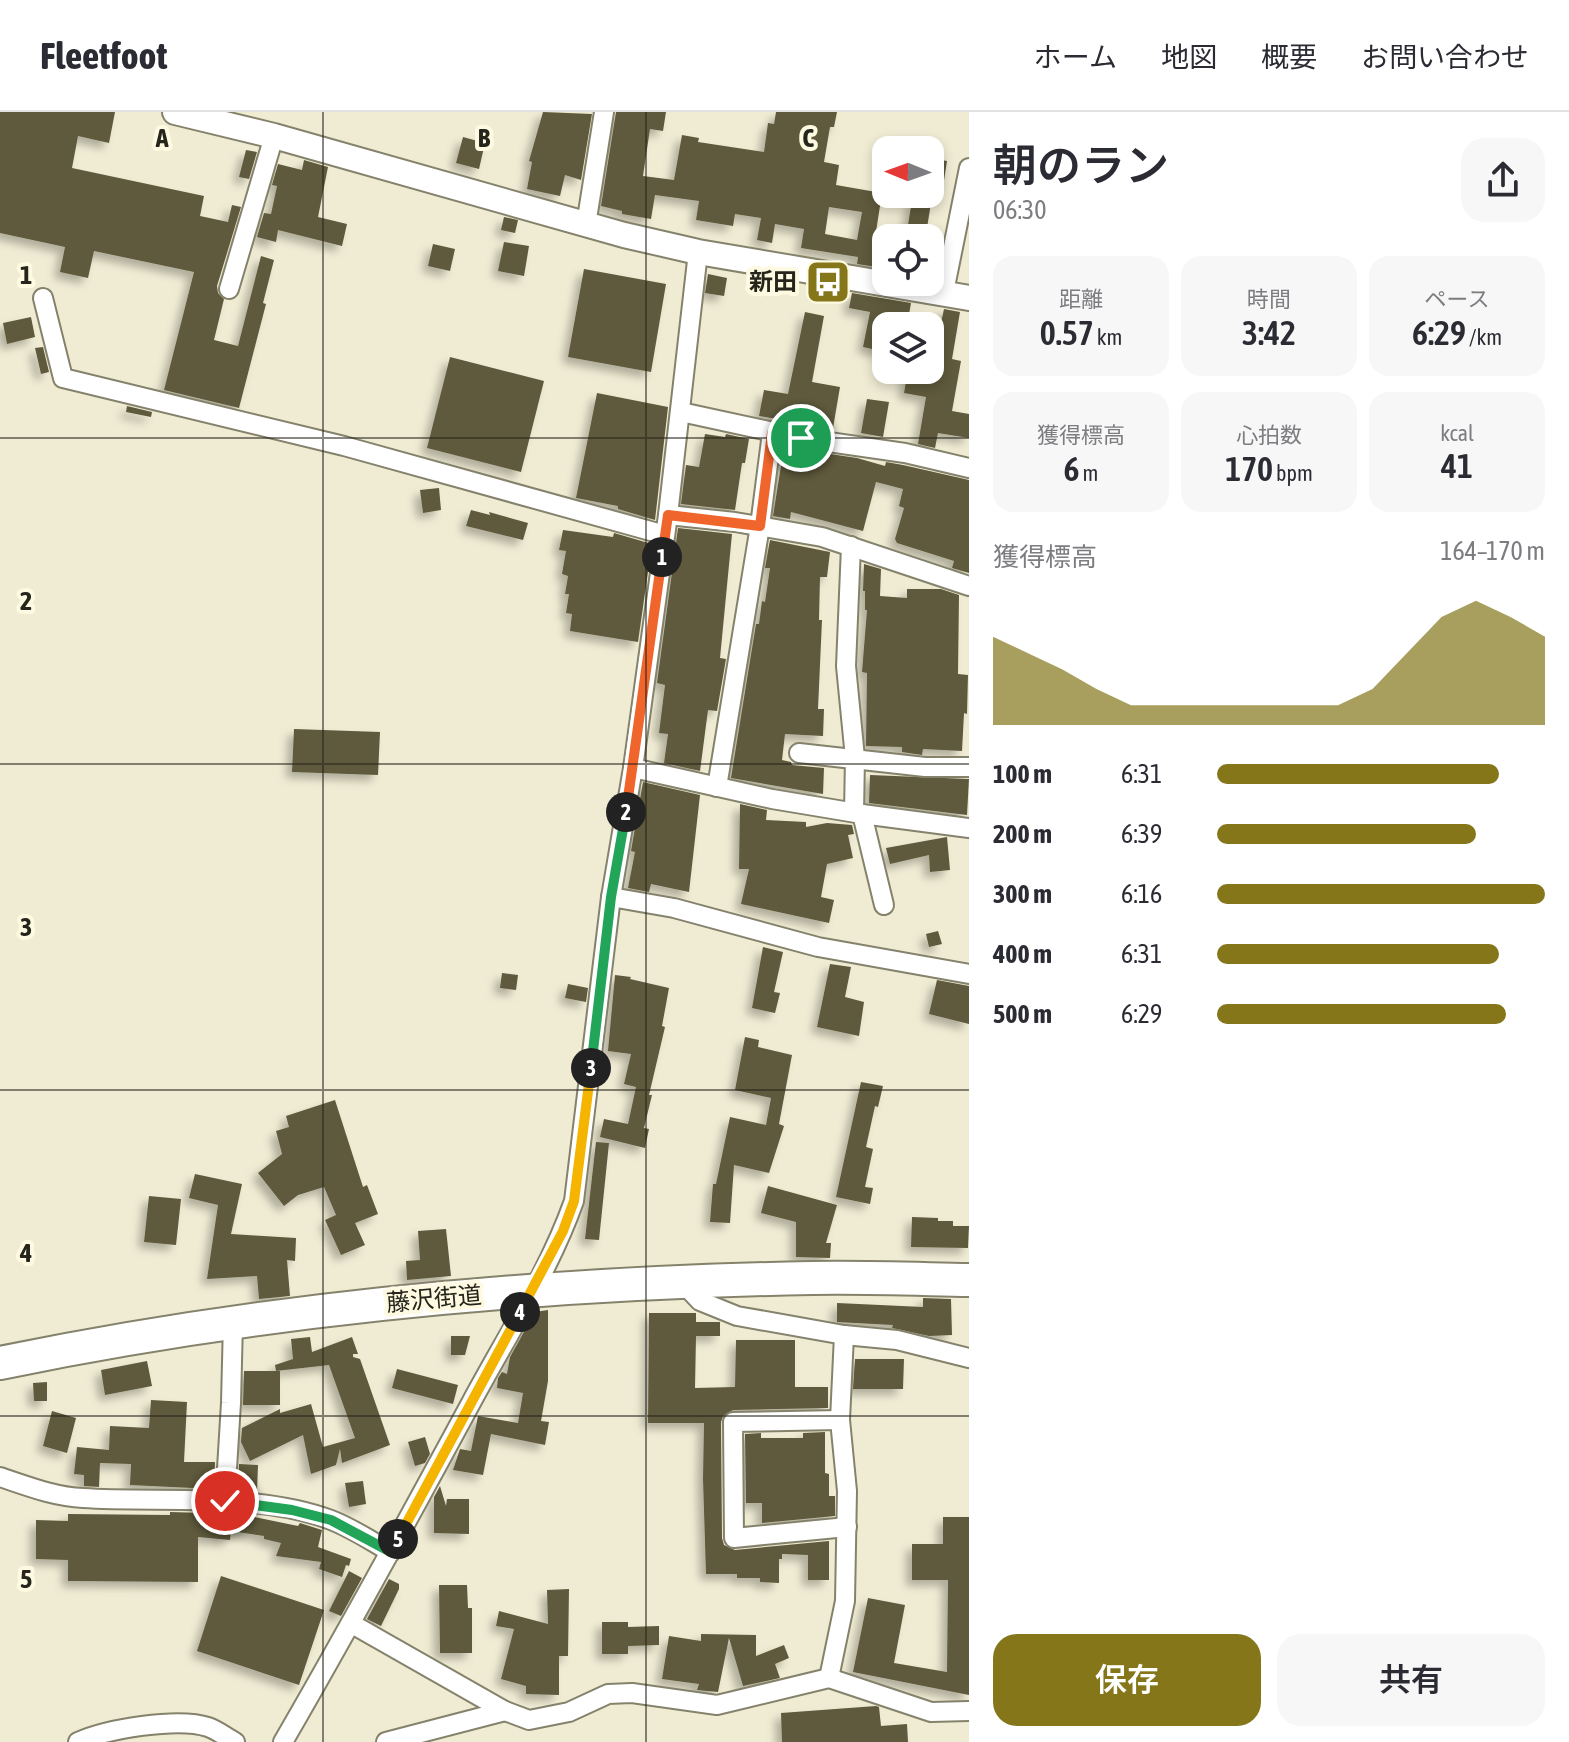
<!DOCTYPE html>
<html lang="ja">
<head>
<meta charset="utf-8">
<style>
	body { margin:0; font-family:"Asap Condensed","Noto Sans JP",sans-serif; background:#f7f7f7; color:#2b2b33; height:100vh; display:flex; flex-direction:column; font-size:30px; white-space:nowrap }
	* { box-sizing:border-box; margin:0 }
	p { font-size:26px; color:#7c7c81 }
	.icon { flex:none; width:44px; height:44px; fill:none; stroke:currentColor; stroke-width:2; stroke-linecap:round; stroke-linejoin:round }
	.map { position:relative; flex:1; overflow:hidden }
	.drawer { display:flex; flex-direction:column; background:#fff; width:600px }
	.drawer>* { flex:none }
	.needle { width:52px; rotate:271deg }
	.buttons { position:absolute; left:872px; top:24px; display:grid; gap:16px }
	.buttons a { display:grid; place-items:center; width:72px; height:72px; border-radius:16px; background:#fff; box-shadow:0 4px 12px #0003; font-size:40px }
	.pin { position:absolute; display:grid; place-items:center; width:68px; height:68px; color:#fff; margin:-34px; border:4px solid #fff; border-radius:50%; box-shadow:0 2px 8px #0007 }
	.km { position:absolute; width:40px; height:40px; margin:-20px; border-radius:50%; background:#222; color:#fff; font-size:22px; line-height:40px; text-align:center }
	.round { display:grid; place-items:center; flex:none; width:84px; height:84px; border-radius:24px; background:#f7f7f7 }
	.head { display:flex; align-items:center; justify-content:space-between; height:136px; padding:0 24px }
	h1 { font-size:44px; font-weight:600; line-height:60px }
	.metrics { display:grid; grid-template-columns:repeat(3,1fr); gap:12px; height:136px; padding:8px 24px }
	.metrics div { display:grid; align-content:center; border-radius:20px; background:#f7f7f7; text-align:center }
	.metrics b { font-size:34px; font-weight:600 }
	.metrics small { font-size:22px; font-weight:400 }
	.metrics p { font-size:22px }
	.chart { height:224px; padding:16px 24px }
	.chart p { display:flex; justify-content:space-between }
	.chart svg { width:100%; height:144px; margin-top:8px; fill:#847619; opacity:.7 }
	.cta { display:flex; gap:16px; margin-top:auto; padding:16px 24px }
	.cta a { flex:1; height:92px; border-radius:24px; background:#847619; color:#fff; font-size:32px; font-weight:600; line-height:92px; text-align:center }
	.cta a+a { background:#f7f7f7; color:#2b2b33 }
	ul { padding:0 24px; list-style:none; font-size:26px }
	li { display:grid; grid-template-columns:128px 96px 1fr; align-items:center; height:60px }
	li i { height:20px; border-radius:10px; background:#847619 }
	header { display:flex; align-items:center; gap:48px; box-sizing:border-box; height:112px; padding:0 40px; background:#fff; border-bottom:2px solid #e1e1e2 }
	header strong { font-size:38px }
	nav { display:flex; gap:44px; margin-inline-start:auto; font-size:28px }
	main { display:flex; flex:1; min-height:0 }
	.map>svg:first-child { display:block }
	.building { fill:#5f5a3d; fill-rule:evenodd; filter:url(#shadow) }
	.lines { fill:none; stroke-linecap:round; stroke-linejoin:round }
	.street-casing { stroke:#85826c; stroke-width:22 }
	.secondary-casing { stroke:#85826c; stroke-width:28 }
	.highway-casing { stroke:#85826c; stroke-width:36 }
	.street { stroke:#fff; stroke-width:18 }
	.secondary { stroke:#fff; stroke-width:24 }
	.highway { stroke:#fff; stroke-width:32 }
	.split-1-casing { stroke:#fff; stroke-width:16 }
	.split-2-casing { stroke:#fff; stroke-width:16 }
	.split-3-casing { stroke:#fff; stroke-width:16 }
	.split-4-casing { stroke:#fff; stroke-width:16 }
	.split-5-casing { stroke:#fff; stroke-width:16 }
	.split-6-casing { stroke:#fff; stroke-width:16 }
	.split-1 { stroke:#f0652b; stroke-width:10 }
	.split-2 { stroke:#f0652b; stroke-width:10 }
	.split-3 { stroke:#22a559; stroke-width:10 }
	.split-4 { stroke:#f5b400; stroke-width:10 }
	.split-5 { stroke:#f5b400; stroke-width:10 }
	.split-6 { stroke:#22a559; stroke-width:10 }
	.grid { fill:none; stroke:#26251c; stroke-width:2; stroke-opacity:0.55 }
	.labels { text-anchor:middle; stroke-width:8; stroke-linejoin:round; paint-order:stroke }
	.poi-label { font-size:24px; font-weight:bold; fill:#26251c; stroke:#fdfae1; text-anchor:end }
	.street-label { font-size:24px; fill:#26251c; stroke:#fdfae1 }
	.grid-label { font-size:26px; text-anchor:middle; font-weight:bold; fill:#26251c; stroke:#fdfae1; stroke-width:8; stroke-linejoin:round; paint-order:stroke }
</style>
</head>
<body>
<header>
<strong>Fleetfoot</strong>
<nav><a>ホーム</a><a>地図</a><a>概要</a><a>お問い合わせ</a></nav>
</header>
<main>
<div class="map">
<svg width="969" height="1630" viewBox="0 0 969 1630">
	<defs>
		<filter id="shadow"><feDropShadow dx="-6" dy="6" stdDeviation="4" flood-color="#0004"/></filter>
	</defs>
	<rect width="100%" height="100%" fill="#f0ecd4"/>
	<!-- building -->
	<g class="building">
		<polygon points="0,0 115,0 109,31 78,24 72,56 204,84 200,104 228,110 232,93 241,95 217,174 218,181 224,187 214,228 238,234 261,144 274,148 263,191 266,192 239,296 164,278 194,160 94,139 88,166 60,160 65,135 0,121"/>
		<polygon points="543,0 592,2 581,68 565,63 560,84 527,77 532,50 529,49"/>
		<path d="M616,0H666L663,19L650,17L643,64L674,68L682,23L699,26L698,30L764,40L768,11L774,12L776,0H837L834,15H830L824,50L839,53L836,73L882,81L875,126L886,128V151L883,156L857,152L858,145L801,136L804,117L775,112L772,131L757,128L761,106L735,102L733,114L696,108L699,89L655,83L651,107L622,102V99L601,94ZM829,95L862,100L857,128L825,122Z"/>
		<polygon points="463,25 485,31 479,57 456,51"/>
		<polygon points="246,38 257,40 249,67 239,65"/>
		<polygon points="930,46 947,49 943,75 930,73"/>
		<polygon points="304,48 328,55 318,105 347,112 342,134 278,118 276,130 257,125 264,101 271,102 277,74 272,73 278,52 302,58"/>
		<polygon points="912,88 931,91 926,122 907,119"/>
		<polygon points="504,105 518,108 515,121 501,118"/>
		<polygon points="504,130 529,134 524,164 498,159"/>
		<polygon points="433,132 455,137 450,159 428,154"/>
		<polygon points="584,157 666,172 651,260 568,245"/>
		<polygon points="708,162 727,166 724,184 705,181"/>
		<polygon points="852,181 911,191 907,214 886,214 886,240 863,235 870,200 849,196"/>
		<polygon points="944,197 960,200 952,247 961,249 952,299 969,302 969,326 938,321 935,336 918,332 926,285 904,281 908,258 930,258 930,219 939,220"/>
		<polygon points="805,200 824,204 812,270 840,275 833,316 759,304 764,278 788,282"/>
		<polygon points="31,205 35,225 7,232 3,211"/>
		<polygon points="43,235 49,260 41,262 35,236"/>
		<polygon points="450,245 544,269 521,360 427,336"/>
		<polygon points="597,281 668,295 655,408 618,397 618,394 576,386"/>
		<polygon points="867,287 889,290 883,325 861,321"/>
		<polygon points="127,294 152,300 151,305 126,300"/>
		<polygon points="705,322 725,325 726,322 749,327 745,351 742,351 735,398 681,392 686,353 699,355"/>
		<polygon points="784,335 857,346 885,354 886,350 903,353 969,368 969,461 952,456 954,449 897,431 895,427 904,396 899,394 903,377 876,370 863,419 791,400 790,407 773,404"/>
		<polygon points="439,376 441,398 423,401 420,378"/>
		<polygon points="471,398 490,403 489,400 528,411 523,428 466,414"/>
		<polygon points="678,416 732,422 720,546 726,547 717,599 708,598 700,659 664,651 668,622 659,621 665,573 657,571"/>
		<polygon points="563,418 613,425 614,421 652,432 638,530 570,519 572,502 566,501 569,482 565,482 568,464 562,462 566,439 559,438"/>
		<polygon points="770,428 830,440 827,465 820,465 819,508 822,508 818,597 824,597 823,624 785,622 782,648 791,650 792,653 824,656 823,682 731,666 756,512 759,512 762,489 765,490 770,456 765,456"/>
		<polygon points="864,452 881,457 880,484 907,486 907,477 941,477 959,483 958,562 968,563 967,602 964,601 962,639 923,637 922,643 902,640 902,635 866,634 867,561 862,560 867,498 865,498 865,479 863,479"/>
		<polygon points="294,617 380,620 378,663 292,660"/>
		<polygon points="870,663 969,667 967,703 869,691"/>
		<polygon points="643,670 700,683 689,780 651,772 649,780 628,776 635,740 631,739"/>
		<polygon points="740,692 767,698 766,708 806,710 806,715 827,711 852,713 854,722 848,723 853,746 827,752 821,785 834,788 829,811 741,792 749,757 739,757"/>
		<polygon points="947,725 950,758 930,760 929,743 890,752 886,736"/>
		<polygon points="938,819 942,832 929,835 926,822"/>
		<polygon points="763,835 783,840 774,880 780,881 775,901 752,896"/>
		<polygon points="830,852 851,855 845,885 864,890 859,924 817,915"/>
		<polygon points="502,861 518,863 516,878 500,876"/>
		<polygon points="615,863 631,865 630,867 669,876 662,914 665,915 649,983 652,983 644,1016 649,1017 645,1036 600,1025 604,1007 628,1012 636,975 624,972 631,942 608,939"/>
		<polygon points="937,868 969,874 969,912 929,902"/>
		<polygon points="568,872 588,876 586,890 565,886"/>
		<polygon points="745,925 759,928 758,935 792,943 779,1012 784,1014 769,1061 734,1053 730,1111 710,1110 713,1072 716,1072 730,1005 766,1013 771,986 735,978"/>
		<polygon points="861,970 883,974 878,995 875,994 866,1035 873,1037 865,1075 873,1076 870,1092 836,1085"/>
		<polygon points="335,988 363,1075 367,1073 378,1102 355,1111 365,1133 341,1143 325,1108 336,1103 324,1075 298,1083 284,1094 258,1061 282,1042 276,1019 289,1015 286,1004"/>
		<polygon points="596,1030 609,1031 599,1128 585,1127"/>
		<polygon points="195,1062 242,1072 231,1122 296,1126 295,1149 287,1148 290,1184 259,1187 257,1164 207,1167 218,1093 189,1086"/>
		<polygon points="768,1074 837,1093 826,1131 831,1131 830,1146 796,1145 796,1110 761,1101"/>
		<polygon points="149,1084 181,1087 176,1133 144,1130"/>
		<polygon points="912,1105 938,1106 938,1109 953,1109 953,1114 969,1114 968,1136 911,1135"/>
		<polygon points="446,1117 451,1164 407,1168 406,1149 420,1148 418,1119"/>
		<polygon points="923,1186 951,1187 952,1223 929,1224 892,1216 893,1213 837,1210 837,1191 923,1195"/>
		<polygon points="548,1198 548,1269 541,1309 549,1310 545,1333 491,1322 483,1363 453,1358 460,1337 471,1339 478,1304 518,1311 523,1281 497,1276 498,1266 502,1260 507,1262 510,1245 535,1200"/>
		<polygon points="649,1201 696,1201 696,1210 720,1210 720,1224 696,1224 695,1276 735,1275 736,1228 795,1228 795,1275 828,1275 828,1296 733,1298 723,1304 721,1310 722,1426 724,1433 735,1438 829,1429 829,1468 808,1468 808,1443 782,1442 782,1447 779,1447 779,1471 760,1470 760,1466 737,1466 737,1462 706,1462 703,1367 704,1311 648,1311"/>
		<polygon points="451,1224 470,1224 465,1243 451,1243"/>
		<polygon points="310,1225 312,1240 352,1225 358,1242 353,1242 353,1245 360,1247 390,1333 342,1351 340,1337 336,1353 311,1362 303,1323 250,1349 241,1330 242,1316 280,1297 280,1301 311,1292 323,1335 355,1326 329,1253 276,1259 275,1253 293,1247 291,1227"/>
		<polygon points="855,1247 904,1247 903,1277 853,1277"/>
		<polygon points="147,1249 152,1274 105,1283 101,1258"/>
		<polygon points="397,1257 458,1273 453,1292 392,1276"/>
		<polygon points="244,1259 280,1259 280,1293 243,1293"/>
		<polygon points="47,1270 47,1289 34,1289 33,1271"/>
		<polygon points="151,1288 187,1290 184,1350 215,1350 214,1377 130,1373 131,1352 100,1351 99,1375 84,1374 84,1363 74,1362 77,1335 109,1338 110,1314 149,1316"/>
		<polygon points="52,1299 76,1306 67,1341 43,1334"/>
		<polygon points="825,1320 825,1361 829,1362 829,1384 835,1384 835,1404 762,1411 762,1391 746,1391 745,1322 761,1321 761,1326 803,1326 803,1321"/>
		<polygon points="425,1325 430,1342 425,1351 415,1354 408,1330"/>
		<polygon points="239,1352 258,1353 257,1380 238,1378"/>
		<polygon points="363,1369 366,1392 349,1395 345,1371"/>
		<polygon points="440,1374 446,1394 447,1387 469,1387 469,1422 434,1421 434,1385"/>
		<polygon points="170,1400 240,1402 298,1414 300,1411 322,1418 318,1435 351,1447 349,1454 346,1453 342,1465 319,1457 321,1450 276,1444 281,1431 264,1427 264,1424 231,1419 230,1428 198,1425 198,1470 68,1469 68,1448 36,1447 36,1408 68,1409 68,1402 170,1403"/>
		<polygon points="943,1405 969,1405 969,1583 853,1560 868,1486 905,1493 894,1551 947,1560 948,1468 912,1468 912,1432 943,1432"/>
		<polygon points="349,1459 362,1466 341,1504 329,1499"/>
		<polygon points="221,1464 324,1498 299,1573 197,1539"/>
		<polygon points="389,1467 399,1472 399,1477 381,1514 367,1507"/>
		<polygon points="439,1473 467,1473 468,1496 472,1496 472,1541 440,1541"/>
		<polygon points="569,1477 568,1544 559,1544 559,1583 526,1582 526,1574 501,1567 514,1517 496,1514 499,1499 548,1512 547,1478"/>
		<polygon points="602,1510 628,1510 628,1515 659,1514 659,1533 628,1534 628,1542 602,1542"/>
		<polygon points="701,1522 756,1523 756,1544 784,1533 789,1546 775,1552 780,1566 743,1574 729,1526 718,1580 697,1578 699,1572 662,1567 669,1524 701,1529"/>
		<polygon points="876,1594 879,1595 881,1614 907,1612 908,1630 782,1630 781,1601"/>
	</g>
	<g class="lines">
		<!-- street casing -->
		<g class="street-casing">
			<g id="street">
				<polyline points="586,113 604,0"/>
				<polyline points="229,177 274,24"/>
				<polyline points="944,180 969,56"/>
				<polyline points="43,186 63,266 344,334 665,423"/>
				<polyline points="681,300 801,326 905,341 969,356"/>
				<polyline points="668,403 735,410 822,425 969,474"/>
				<polyline points="851,434 846,554 855,646 854,700"/>
				<polyline points="799,641 925,655 969,655"/>
				<polyline points="633,656 772,687 862,702 969,716"/>
				<polyline points="717,675 760,414 772,321"/>
				<polyline points="862,702 884,793"/>
				<polyline points="611,785 674,796 818,835 969,862"/>
				<polyline points="682,1170 700,1189 737,1204 844,1223 897,1228 969,1246"/>
				<polyline points="840,1308 733,1310 734,1426 847,1415"/>
				<path d="M0,1365C27,1374 55,1385 83,1386C160,1391 258,1380 331,1408C352,1416 371,1429 391,1440"/>
				<polyline points="225,1389 231,1291 233,1210"/>
				<polyline points="352,1512 505,1599 529,1608 569,1600 608,1582 632,1581 717,1593 829,1566 931,1600 969,1599"/>
				<polyline points="829,1566 845,1489 847,1379 840,1308 844,1223"/>
				<path d="M78,1630C106,1617 178,1605 208,1615C217,1618 226,1625 235,1630"/>
				<path d="M283,1630C348,1518 410,1404 472,1289C507,1224 549,1159 574,1089L611,785L633,656L668,403L698,140"/>
				<polyline points="386,1630 505,1599"/>
			</g>
		</g>
		<!-- secondary casing -->
		<g class="secondary-casing">
			<polyline id="secondary" points="175,0 274,24 624,123 698,140 969,186"/>
		</g>
		<!-- highway casing -->
		<g class="highway-casing">
			<path id="highway" d="M0,1251C267,1196 539,1171 812,1166C864,1165 917,1167 969,1168"/>
		</g>
		<!-- street -->
		<use href="#street" class="street"/>
		<!-- secondary -->
		<use href="#secondary" class="secondary"/>
		<!-- highway -->
		<use href="#highway" class="highway"/>
	</g>
	<g class="lines">
		<!-- split-1 casing -->
		<g class="split-1-casing">
			<polyline id="split-1" points="662,445 668,403 760,414 772,321 801,326"/>
		</g>
		<!-- split-2 casing -->
		<g class="split-2-casing">
			<polyline id="split-2" points="626,700 662,445"/>
		</g>
		<!-- split-3 casing -->
		<g class="split-3-casing">
			<polyline id="split-3" points="591,956 611,785 626,700"/>
		</g>
		<!-- split-4 casing -->
		<g class="split-4-casing">
			<polyline id="split-4" points="520,1200 563,1119 574,1089 591,956"/>
		</g>
		<!-- split-5 casing -->
		<g class="split-5-casing">
			<polyline id="split-5" points="398,1427 520,1200"/>
		</g>
		<!-- split-6 casing -->
		<g class="split-6-casing">
			<polyline id="split-6" points="225,1389 292,1398 331,1408 391,1440 398,1427"/>
		</g>
		<!-- split-1 -->
		<use href="#split-1" class="split-1"/>
		<!-- split-2 -->
		<use href="#split-2" class="split-2"/>
		<!-- split-3 -->
		<use href="#split-3" class="split-3"/>
		<!-- split-4 -->
		<use href="#split-4" class="split-4"/>
		<!-- split-5 -->
		<use href="#split-5" class="split-5"/>
		<!-- split-6 -->
		<use href="#split-6" class="split-6"/>
	</g>
	<!-- grid -->
	<path class="grid" d="M323,0V1630M646,0V1630M0,326H969M0,652H969M0,978H969M0,1304H969"/>
	<!-- icons -->
	<defs>
		<g id="bus-square" transform="scale(2.3)"><rect x="-9" y="-9" width="18" height="18" rx="4" fill="#847619" stroke="#fdfae1"/><path d="M-5-6H5V4H4V6H2V4H-2V6H-4V4H-5ZM-3.5-4V0h7V-4ZM-3.5 1.2v1.5H-2V1.2ZM2 1.2v1.5H3.5V1.2Z" fill="#fff"/></g>
	</defs>
	<g fill-rule="evenodd">
		<use href="#bus-square" x="828" y="170"/>
	</g>
	<g class="labels">
		<!-- poi labels -->
		<g class="poi-label">
			<text x="797" y="178">新田</text>
		</g>
		<!-- street labels -->
		<g class="street-label">
			<text transform="translate(434 1187) rotate(-5)" y="8">藤沢街道</text>
		</g>
	</g>
	<g class="grid-label">
		<text x="162" y="35">A</text>
		<text x="484" y="35">B</text>
		<text x="808" y="35">C</text>
		<text x="26" y="172">1</text>
		<text x="26" y="498">2</text>
		<text x="26" y="824">3</text>
		<text x="26" y="1150">4</text>
		<text x="26" y="1476">5</text>
	</g>
</svg>
<div class="buttons">
<a><svg class="needle" viewBox="-14 -14 28 28"><path d="M0-13l5 13h-10z" fill="#e53935"/><path d="M0 13l5-13h-10z" fill="#7c7c81"/></svg></a>
<a><svg class="icon" aria-label="locate" viewBox="0 0 24 24"><circle cx="12" cy="12" r="6"/><path d="M12 2v4M12 18v4M2 12h4M18 12h4"/></svg></a>
<a><svg class="icon" aria-label="layers" viewBox="0 0 24 24"><path d="M12 4l9 5-9 5-9-5zM3 14l9 5 9-5"/></svg></a>
</div>
<div class="pin" style="left:801px;top:326px;background:#1e9e55"><svg class="icon" aria-label="arrive" viewBox="0 0 24 24"><path d="M6 21V4h12l-3 4 3 4H6"/></svg></div>
<div class="pin" style="left:225px;top:1389px;background:#d93025"><svg class="icon" aria-label="check" viewBox="0 0 24 24"><path d="M5 12l5 5 9-10"/></svg></div>
<b class="km" style="left:662px;top:445px">1</b>
<b class="km" style="left:626px;top:700px">2</b>
<b class="km" style="left:591px;top:956px">3</b>
<b class="km" style="left:520px;top:1200px">4</b>
<b class="km" style="left:398px;top:1427px">5</b>
</div>
<section class="drawer">
<div class="head"><div><h1>朝のラン</h1><p>06:30</p></div><a class="round"><svg class="icon" aria-label="share" viewBox="0 0 24 24"><path d="M12 15V3M7 8l5-5 5 5M5 13v7h14v-7"/></svg></a></div>
<div class="metrics">
<div><p>距離</p><b>0.57<small> km</small></b></div>
<div><p>時間</p><b>3:42</b></div>
<div><p>ペース</p><b>6:29<small> /km</small></b></div>
</div>
<div class="metrics">
<div><p>獲得標高</p><b>6<small> m</small></b></div>
<div><p>心拍数</p><b>170<small> bpm</small></b></div>
<div><p>kcal</p><b>41</b></div>
</div>
<div class="chart"><p><span>獲得標高</span>164–170 m</p>
<svg viewBox="0 0 160 44" preserveAspectRatio="none"><path d="M0 44V17L10 22L20 27L30 33L40 38L50 38L60 38L70 38L80 38L90 38L100 38L110 33L120 22L130 11L140 6L150 11L160 17V44z"/></svg>
</div>
<ul>
<li><b>100 m</b>6:31<i style="width:86%"></i></li>
<li><b>200 m</b>6:39<i style="width:79%"></i></li>
<li><b>300 m</b>6:16<i style="width:100%"></i></li>
<li><b>400 m</b>6:31<i style="width:86%"></i></li>
<li><b>500 m</b>6:29<i style="width:88%"></i></li>
</ul>
<div class="cta"><a>保存</a><a>共有</a></div>
</section>
</main>
</body>
</html>
